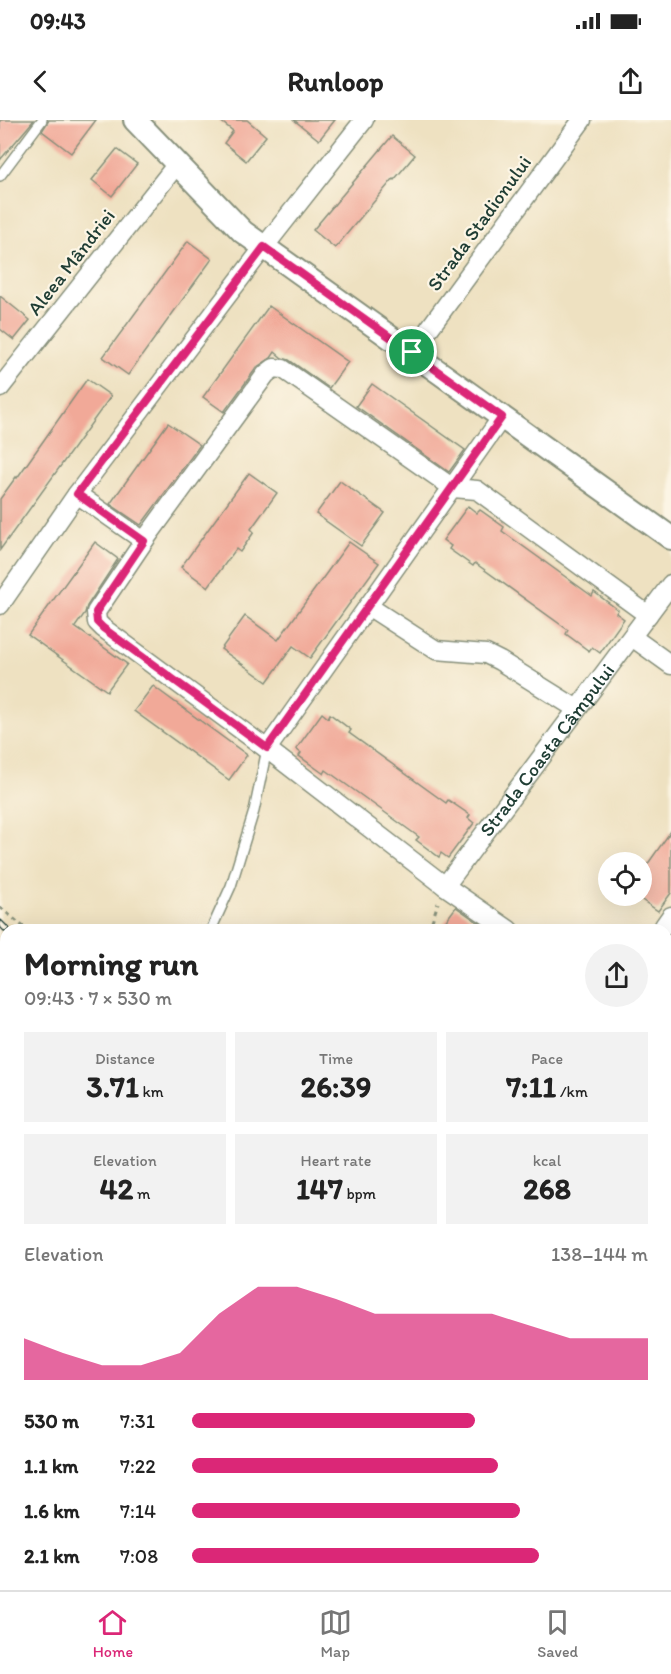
<!DOCTYPE html>
<html lang="en">
<head>
<meta charset="utf-8">
<style>
	body { margin:0; font-family:Itim,sans-serif; background:#f2f2f2; color:#222; height:100vh; display:flex; flex-direction:column; font-size:22px; white-space:nowrap }
	* { box-sizing:border-box; margin:0 }
	p { font-size:20px; color:#767676 }
	.icon { flex:none; width:33px; height:33px; fill:none; stroke:currentColor; stroke-width:2; stroke-linecap:round; stroke-linejoin:round }
	.map { position:relative; flex:1; overflow:hidden }
	.panel { position:absolute; left:0px; top:804px; width:672px; height:666px; display:flex; flex-direction:column; background:#fff; border-radius:18px 18px 0 0; box-shadow:0 6px 24px #0002 }
	.panel>* { flex:none }
	.controls { position:absolute; left:598px; top:732px; display:grid; gap:12px }
	.controls a { display:grid; place-items:center; width:54px; height:54px; border-radius:50%; background:#fff; box-shadow:0 6px 24px #0002; font-size:30px }
	.pin { position:absolute; display:grid; place-items:center; width:51px; height:51px; color:#fff; margin:-26px; border:3px solid #fff; border-radius:50%; box-shadow:0 2px 6px #0007 }
	.round { display:grid; place-items:center; flex:none; width:63px; height:63px; border-radius:32px; background:#f2f2f2 }
	.headline { display:flex; align-items:center; justify-content:space-between; height:102px; padding:0 24px }
	h1 { font-size:33px; font-weight:700; line-height:45px }
	.stats { display:grid; grid-template-columns:repeat(3,1fr); gap:9px; height:102px; padding:6px 24px }
	.stats div { display:grid; align-content:center; border-radius:0px; background:#f2f2f2; text-align:center }
	.stats b { font-size:30px; font-weight:700 }
	.stats small { font-size:16px; font-weight:400 }
	.stats p { font-size:16px }
	.chart { height:168px; padding:12px 24px }
	.chart p { display:flex; justify-content:space-between }
	.chart svg { width:100%; height:108px; margin-top:6px; fill:#db2777; opacity:.7 }
	ul { padding:0 24px; list-style:none; font-size:20px }
	li { display:grid; grid-template-columns:96px 72px 1fr; align-items:center; height:45px }
	li i { height:15px; border-radius:8px; background:#db2777 }
	.status { display:flex; justify-content:space-between; align-items:center; height:42px; padding:0 30px; background:#fff; direction:ltr }
	.status svg { height:16px; fill:currentColor }
	header { display:flex; justify-content:space-between; align-items:center; height:78px; padding:0 24px; background:#fff; font-size:27px; font-weight:700 }
	.tabs { display:flex; justify-content:space-around; align-items:center; height:84px; border-top:2px solid #e0e0e0; background:#fff; font-size:16px; color:#767676 }
	.tabs a { display:grid; justify-items:center; gap:3px }
	.tabs .active { color:#db2777 }
	.map>svg:first-child { display:block }
	.green { fill:#a1be66; stroke:#607e4d; stroke-width:1.5 }
	.building { fill:#f1a998 }
	.lines { fill:none; stroke-linecap:round; stroke-linejoin:round }
	.service-casing { stroke:#868f7a; stroke-width:12 }
	.minor-casing { stroke:#868f7a; stroke-width:21 }
	.tertiary-casing { stroke:#868f7a; stroke-width:26 }
	.primary-casing { stroke:#868f7a; stroke-width:32 }
	.path { stroke:#868f7a; stroke-width:3; stroke-dasharray:4.5 4.5; stroke-linecap:butt }
	.service { stroke:#fff; stroke-width:9 }
	.minor { stroke:#fff; stroke-width:18 }
	.tertiary { stroke:#fff; stroke-width:22 }
	.primary { stroke:#fff; stroke-width:28 }
	.rail-casing { stroke:#1f3d34; stroke-width:7 }
	.rail { stroke:#fcf5e5; stroke-width:4.5; stroke-dasharray:14; stroke-linecap:butt }
	.route-casing { stroke:#fff; stroke-width:12 }
	.route { stroke:#db2777; stroke-width:8 }
	.labels { text-anchor:middle; stroke-width:4.5; stroke-linejoin:round; paint-order:stroke }
	.street-label { font-size:20px; fill:#1f3d34; stroke:#fcf5e5 }
</style>
</head>
<body>
<div class="status"><b>09:43</b><svg viewBox="0 0 49 12"><path d="M0 12V9h3v3zM5 12V6h3v6zM10 12V3h3v9zM15 12V0h3v12zM26 1h20v11H26zM47 4h2v5h-2z"/></svg></div>
<header><svg class="icon" aria-label="back" viewBox="0 0 24 24"><path d="M15 5l-7 7 7 7"/></svg>Runloop<svg class="icon" aria-label="share" viewBox="0 0 24 24"><path d="M12 15V3M7 8l5-5 5 5M5 13v7h14v-7"/></svg></header>
<div class="map">
<svg width="671" height="1470" viewBox="0 0 671 1470">
	<rect width="100%" height="100%" fill="#fcf5e5"/>
	<filter id="ink" filterUnits="userSpaceOnUse"><feTurbulence type="fractalNoise" baseFrequency=".0167" numOctaves="2"/><feDisplacementMap in="SourceGraphic" scale="12" xChannelSelector="R" yChannelSelector="G"/><feConvolveMatrix kernelMatrix="1 2 1 2 8 2 1 2 1" color-interpolation-filters="sRGB"/></filter>
	<filter id="wash" filterUnits="userSpaceOnUse"><feTurbulence type="fractalNoise" baseFrequency=".008" numOctaves="4" result="noise"/><feDisplacementMap in="SourceGraphic" scale="24" xChannelSelector="R" yChannelSelector="G"/><feGaussianBlur stdDeviation="1.35" result="paint"/><feColorMatrix in="noise" values="0 0 0 0 0 0 0 0 0 0 0 0 0 0 0 0 0 1.4 0 .05"/><feComposite in="paint" operator="in"/></filter>
	<g filter="url(#wash)">
		<rect width="100%" height="100%" fill="#eee1c1"/>
		<!-- green -->
		<polygon class="green" points="671,997 671,1078 666,1077 666,1004"/>
		<g id="blocks">
			<!-- building -->
			<g class="building">
				<polygon points="0,0 34,0 0,40"/>
				<polygon points="49,0 96,0 71,33 42,11"/>
				<polygon points="219,0 247,0 266,16 246,41 224,23 233,11"/>
				<polygon points="294,0 335,0 319,20"/>
				<polygon points="392,16 415,35 394,60 393,59 335,128 313,110"/>
				<polygon points="117,29 137,44 112,76 92,60"/>
				<polygon points="188,121 212,139 128,255 103,237"/>
				<polygon points="0,176 30,200 14,220 0,209"/>
				<polygon points="269,186 348,242 329,268 289,240 282,238 275,232 271,238 257,247 224,292 203,277"/>
				<polygon points="87,259 111,276 0,430 0,379 16,357 17,358"/>
				<polygon points="372,264 465,330 449,352 356,286"/>
				<polygon points="168,303 200,325 141,405 110,384"/>
				<polygon points="249,353 277,373 251,409 254,412 240,432 236,429 208,467 181,447"/>
				<polygon points="340,361 385,393 361,426 316,394"/>
				<polygon points="468,386 477,393 480,390 504,407 502,411 592,476 594,472 618,490 616,493 624,499 600,533 592,527 589,531 566,514 568,510 475,443 473,446 449,429 451,426 443,420"/>
				<polygon points="95,422 118,439 87,486 85,493 75,507 127,544 107,571 28,515"/>
				<polygon points="349,422 379,443 310,538 293,526 267,562 221,529 245,496 278,520"/>
				<polygon points="153,566 247,635 229,660 134,591"/>
				<polygon points="322,593 328,598 330,594 351,610 349,613 446,683 448,680 470,695 468,698 474,703 448,738 441,733 439,737 416,720 419,717 326,650 324,654 299,636 301,633 296,629"/>
				<polygon points="671,711 671,773 658,791 642,780 642,752"/>
				<polygon points="456,787 489,810 439,810"/>
			</g>
		</g>
	</g>
	<g filter="url(#ink)">
		<use href="#blocks" fill-opacity="0" stroke="#868f7a" stroke-width="1.5"/>
		<g class="lines">
			<!-- service casing -->
			<g class="service-casing">
				<g id="service">
					<polyline points="0,56 42,0"/>
					<polyline points="211,810 231,766 254,691 267,629"/>
					<polyline points="0,1062 6,1063"/>
					<polyline points="378,1464 383,1470"/>
					<polyline points="518,1464 522,1470"/>
					<polyline points="484,1470 490,1464"/>
				</g>
			</g>
			<!-- minor casing -->
			<g class="minor-casing">
				<g id="minor">
					<polyline points="412,232 582,0"/>
					<polyline points="0,268 177,44"/>
					<polyline points="77,374 144,421 266,254 274,248 283,249 453,368 477,370 648,495"/>
					<polyline points="144,421 96,492 97,502 103,508 267,629 445,766 509,810"/>
					<polyline points="0,485 77,374 264,127 364,0"/>
					<polyline points="368,486 436,530 486,534 500,541 577,589"/>
					<polyline points="632,517 671,545"/>
					<polyline points="267,629 502,297"/>
					<path id="s1" d="M445,766L671,464"/>
					<polyline points="664,806 671,796"/>
					<polyline points="666,838 671,836"/>
					<polyline points="666,979 671,972"/>
					<polyline points="666,1223 671,1223"/>
					<polyline points="666,1259 671,1253"/>
					<polyline points="0,1269 6,1276"/>
					<polyline points="666,1356 671,1361"/>
					<polyline points="0,1376 6,1370"/>
					<polyline points="157,1470 164,1464"/>
				</g>
			</g>
			<!-- tertiary casing -->
			<g class="tertiary-casing">
				<polyline id="tertiary" points="135,0 243,112 671,418"/>
			</g>
			<!-- primary casing -->
			<g class="primary-casing">
				<g id="primary">
					<polyline points="0,1000 6,1000"/>
					<polyline points="666,1090 671,1091"/>
				</g>
			</g>
			<!-- path -->
			<g class="path">
				<polyline points="0,787 27,810"/>
				<polyline points="429,810 438,783"/>
				<polyline points="666,1019 671,1019"/>
			</g>
			<!-- service -->
			<use href="#service" class="service"/>
			<!-- minor -->
			<use href="#minor" class="minor"/>
			<!-- tertiary -->
			<use href="#tertiary" class="tertiary"/>
			<!-- primary -->
			<use href="#primary" class="primary"/>
			<!-- rail casing -->
			<g class="rail-casing">
				<g id="rail">
					<polyline points="0,803 7,810"/>
					<polyline points="643,1464 649,1470"/>
				</g>
			</g>
			<!-- rail -->
			<use href="#rail" class="rail"/>
		</g>
	</g>
	<g class="lines" filter="url(#ink)">
		<!-- route casing -->
		<g class="route-casing">
			<polygon id="route" points="264,127 502,297 267,628 103,508 97,502 96,492 144,421 77,374"/>
		</g>
		<!-- route -->
		<use href="#route" class="route"/>
	</g>
	<g class="labels">
		<!-- street labels -->
		<g class="street-label">
			<text transform="translate(479 103) rotate(-54)" y="7">Strada Stadionului</text>
			<text transform="translate(71 142) rotate(-52)" y="7">Aleea Mândriei</text>
			<text dy="7" stroke="none"><textPath href="#s1" startOffset="170">Strada Coasta Câmpului</textPath></text>
		</g>
	</g>
</svg>
<div class="controls">
<a><svg class="icon" aria-label="locate" viewBox="0 0 24 24"><circle cx="12" cy="12" r="6"/><path d="M12 2v4M12 18v4M2 12h4M18 12h4"/></svg></a>
</div>
<div class="pin" style="left:412px;top:232px;background:#1e9e55"><svg class="icon" aria-label="arrive" viewBox="0 0 24 24"><path d="M6 21V4h12l-3 4 3 4H6"/></svg></div>
<section class="panel">
<div class="headline"><div><h1>Morning run</h1><p>09:43 · 7 × 530 m</p></div><a class="round"><svg class="icon" aria-label="share" viewBox="0 0 24 24"><path d="M12 15V3M7 8l5-5 5 5M5 13v7h14v-7"/></svg></a></div>
<div class="stats">
<div><p>Distance</p><b>3.71<small> km</small></b></div>
<div><p>Time</p><b>26:39</b></div>
<div><p>Pace</p><b>7:11<small> /km</small></b></div>
</div>
<div class="stats">
<div><p>Elevation</p><b>42<small> m</small></b></div>
<div><p>Heart rate</p><b>147<small> bpm</small></b></div>
<div><p>kcal</p><b>268</b></div>
</div>
<div class="chart"><p><span>Elevation</span>138–144 m</p>
<svg viewBox="0 0 160 44" preserveAspectRatio="none"><path d="M0 44V27L10 33L20 38L30 38L40 33L50 17L60 6L70 6L80 11L90 17L100 17L110 17L120 17L130 22L140 27L150 27L160 27V44z"/></svg>
</div>
<ul>
<li><b>530 m</b>7:31<i style="width:62%"></i></li>
<li><b>1.1 km</b>7:22<i style="width:67%"></i></li>
<li><b>1.6 km</b>7:14<i style="width:72%"></i></li>
<li><b>2.1 km</b>7:08<i style="width:76%"></i></li>
</ul>
</section>
</div>
<nav class="tabs">
<a class="active"><svg class="icon" aria-label="home" viewBox="0 0 24 24"><path d="M3 11l9-7 9 7M6 9v11h12V9"/></svg>Home</a>
<a><svg class="icon" aria-label="map" viewBox="0 0 24 24"><path d="M3 6l6-2 6 2 6-2v14l-6 2-6-2-6 2zM9 4v14M15 6v14"/></svg>Map</a>
<a><svg class="icon" aria-label="saved" viewBox="0 0 24 24"><path d="M7 4h10v16l-5-4-5 4z"/></svg>Saved</a>
</nav>
</body>
</html>
